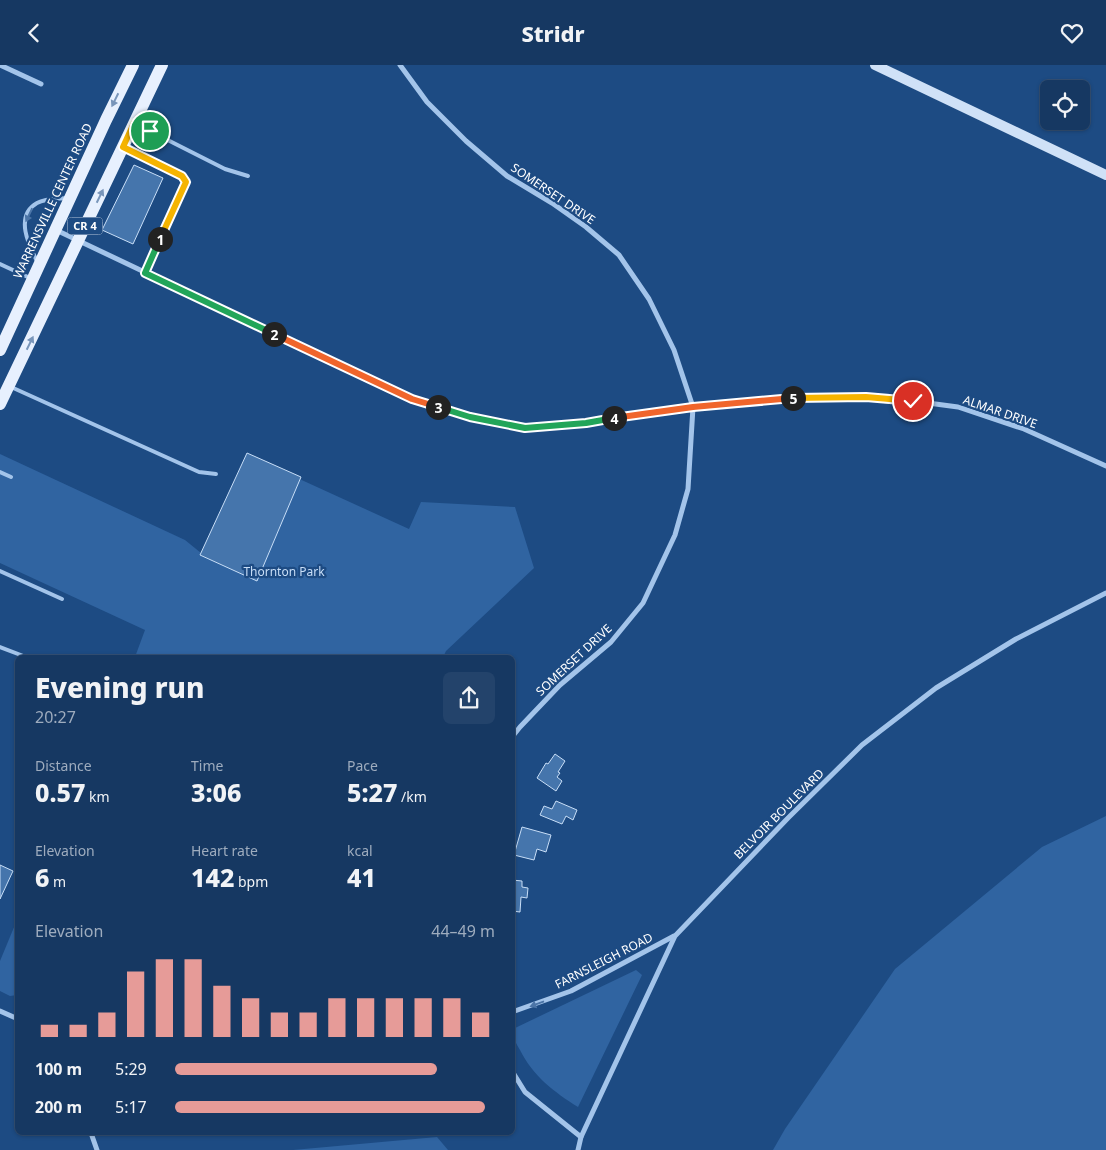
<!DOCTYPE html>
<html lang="en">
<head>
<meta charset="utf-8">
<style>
	body { margin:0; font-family:"Noto Sans",sans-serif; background:#23436b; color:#f1f3f6; height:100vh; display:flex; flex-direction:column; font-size:19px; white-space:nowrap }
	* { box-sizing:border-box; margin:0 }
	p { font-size:16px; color:#9eacbe }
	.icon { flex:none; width:28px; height:28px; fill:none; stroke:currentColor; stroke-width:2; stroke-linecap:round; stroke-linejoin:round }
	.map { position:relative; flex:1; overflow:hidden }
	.drawer { position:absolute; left:15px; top:590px; width:500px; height:480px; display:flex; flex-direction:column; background:#163862; border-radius:8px; box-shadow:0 1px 4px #0004,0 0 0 1px #355277 }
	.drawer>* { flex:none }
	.fabs { position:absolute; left:1040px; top:15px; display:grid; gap:10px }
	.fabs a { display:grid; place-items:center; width:50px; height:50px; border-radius:8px; background:#163862; box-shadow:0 1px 4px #0004,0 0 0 1px #355277; font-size:25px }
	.pin { position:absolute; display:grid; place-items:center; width:42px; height:42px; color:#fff; margin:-21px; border:2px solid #fff; border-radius:50%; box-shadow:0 1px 5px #0007 }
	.km { position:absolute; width:25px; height:25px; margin:-12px; border-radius:50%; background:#222; color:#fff; font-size:14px; line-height:25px; text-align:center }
	.round { display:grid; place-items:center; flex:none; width:52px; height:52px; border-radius:8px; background:#23436b }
	.overview { display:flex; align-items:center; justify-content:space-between; height:85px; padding:0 20px }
	h1 { font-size:28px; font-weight:800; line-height:38px }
	.figures { display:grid; grid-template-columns:repeat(3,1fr); gap:8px; height:85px; padding:5px 20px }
	.figures div { display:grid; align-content:center }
	.figures b { font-size:25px; font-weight:800 }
	.figures small { font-size:14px; font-weight:400 }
	.figures p { font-size:14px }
	.chart { height:140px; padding:10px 20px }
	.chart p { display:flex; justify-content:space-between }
	.chart svg { width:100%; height:90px; margin-top:5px; stroke:#e69b98; stroke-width:6 }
	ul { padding:0 20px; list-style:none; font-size:16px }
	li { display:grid; grid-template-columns:80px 60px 1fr; align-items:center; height:38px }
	li i { height:12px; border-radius:6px; background:#e69b98 }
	header { display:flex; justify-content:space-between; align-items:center; height:65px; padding:0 20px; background:#163862; font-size:22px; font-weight:800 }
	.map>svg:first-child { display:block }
	.green { fill:#3064a1 }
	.building { fill:#4575ac; stroke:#c8def7 }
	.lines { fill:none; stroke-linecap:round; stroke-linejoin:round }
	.lane { stroke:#a3c4ea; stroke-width:4 }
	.street { stroke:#a3c4ea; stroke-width:5 }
	.secondary { stroke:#cfe1f7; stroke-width:10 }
	.primary { stroke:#e7f0fe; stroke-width:12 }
	.oneway { fill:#7895ba }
	.oneway2 { fill:#4c75a7 }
	.split-1-casing { stroke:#fff; stroke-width:10 }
	.split-2-casing { stroke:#fff; stroke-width:10 }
	.split-3-casing { stroke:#fff; stroke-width:10 }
	.split-4-casing { stroke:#fff; stroke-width:10 }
	.split-5-casing { stroke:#fff; stroke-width:10 }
	.split-6-casing { stroke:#fff; stroke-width:10 }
	.split-1 { stroke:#f5b400; stroke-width:6 }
	.split-2 { stroke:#22a559; stroke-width:6 }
	.split-3 { stroke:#f0652b; stroke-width:6 }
	.split-4 { stroke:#22a559; stroke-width:6 }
	.split-5 { stroke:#f0652b; stroke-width:6 }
	.split-6 { stroke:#f5b400; stroke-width:6 }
	.labels { text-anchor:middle; stroke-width:4.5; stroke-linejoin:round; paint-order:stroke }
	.shield { fill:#1d4b83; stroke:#bbc9da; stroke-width:1 }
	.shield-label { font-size:11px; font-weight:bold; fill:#fff }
	.street-label { font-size:12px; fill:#fff; stroke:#1d4b83 }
	.park-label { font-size:12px; fill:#c8def7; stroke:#1d4b83 }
</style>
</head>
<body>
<header><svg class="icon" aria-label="back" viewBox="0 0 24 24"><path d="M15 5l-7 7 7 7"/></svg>Stridr<svg class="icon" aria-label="heart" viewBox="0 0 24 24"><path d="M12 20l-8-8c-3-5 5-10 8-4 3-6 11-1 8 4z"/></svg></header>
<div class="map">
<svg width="1106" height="1085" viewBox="0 0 1106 1085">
	<rect width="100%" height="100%" fill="#1d4b83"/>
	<!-- green -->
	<g class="green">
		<polygon points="0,389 185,475 201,488 251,392 409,464 421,437 515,442 534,503 446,586 443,592 135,592 145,565 0,498"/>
		<polygon points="1106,751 1106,1085 773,1085 785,1064 895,904 1042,782"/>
		<polygon points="17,855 17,930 10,931 0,926 0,896"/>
		<path d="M636,905L642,910L578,1042C554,1027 533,1011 520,985C516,978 512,972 513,964Z"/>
		<polygon points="437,1072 448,1085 293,1085"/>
	</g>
	<!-- building -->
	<g class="building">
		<polygon points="134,100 163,113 133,179 102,165"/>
		<polygon points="247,388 301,412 257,516 200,490"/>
		<polygon points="555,689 565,696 558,707 560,708 557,712 562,716 556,726 537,713 546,698 548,699"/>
		<polygon points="556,736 577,745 573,755 566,751 562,759 540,750 544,741 552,744"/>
		<polygon points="522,762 551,770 546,787 537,784 534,795 514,790"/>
		<polygon points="0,800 13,806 0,834"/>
		<polygon points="512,815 522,816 522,822 528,823 527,833 521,832 520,847 512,846"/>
	</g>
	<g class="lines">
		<!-- lane -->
		<g class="lane">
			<polyline points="136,59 225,104 248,111"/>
			<polyline points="125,83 182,111 186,117 145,207"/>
			<path d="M38,198C29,181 14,151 37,138C46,133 58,134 68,133"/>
			<polyline points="0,199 30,213"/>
			<polyline points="11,322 199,407 216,409"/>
			<polyline points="0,407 11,412"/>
			<polyline points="0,506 62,534"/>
			<polyline points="0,582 26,592"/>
		</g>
		<!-- street -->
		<g class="street">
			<polyline points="0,0 41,19"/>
			<polyline points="400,0 427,37 466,76 507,111 552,138 586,162 619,190 649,234 674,285 693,342 688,424 675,470 643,538 611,577 560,620 520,662 512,672"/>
			<polyline points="56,165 412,334 470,352 525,363 585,358 693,342 799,332 866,332 913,336 958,342 1024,364 1106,401"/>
			<polyline points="0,946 18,954"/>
			<polyline points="512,947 571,926 674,871"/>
			<polyline points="512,1006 525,1027 581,1072"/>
			<polyline points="91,1068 97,1085"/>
			<polyline points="578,1085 581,1072 675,871 788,753 862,680 936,623 1016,574 1106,528"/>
		</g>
		<!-- secondary -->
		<polyline class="secondary" points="875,0 1106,110"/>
		<!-- primary -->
		<g class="primary">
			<polyline points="0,285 106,55 133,0"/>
			<polyline points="0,339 162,0"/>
		</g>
	</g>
	<!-- one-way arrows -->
	<defs><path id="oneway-solid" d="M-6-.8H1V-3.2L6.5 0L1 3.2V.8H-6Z" transform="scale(1.25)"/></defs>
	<g class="oneway">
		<use href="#oneway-solid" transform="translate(115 35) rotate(116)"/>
		<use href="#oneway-solid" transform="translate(100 131) rotate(-64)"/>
		<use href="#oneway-solid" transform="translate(30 278) rotate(-64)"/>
	</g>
	<g class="oneway2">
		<use href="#oneway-solid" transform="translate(29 150) rotate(116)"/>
		<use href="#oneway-solid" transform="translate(537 939) rotate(160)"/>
	</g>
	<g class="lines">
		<!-- split-1 casing -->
		<g class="split-1-casing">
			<polyline id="split-1" points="150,66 134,58 123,82 182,111 186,117 160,174"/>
		</g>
		<!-- split-2 casing -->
		<g class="split-2-casing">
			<polyline id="split-2" points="160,174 145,208 274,269"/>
		</g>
		<!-- split-3 casing -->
		<g class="split-3-casing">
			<polyline id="split-3" points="274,269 412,334 438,342"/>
		</g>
		<!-- split-4 casing -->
		<g class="split-4-casing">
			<polyline id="split-4" points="438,342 470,352 525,363 586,358 614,353"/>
		</g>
		<!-- split-5 casing -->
		<g class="split-5-casing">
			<polyline id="split-5" points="614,353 693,342 793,333"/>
		</g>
		<!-- split-6 casing -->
		<g class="split-6-casing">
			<polyline id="split-6" points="793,333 866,332 913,336"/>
		</g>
		<!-- split-1 -->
		<use href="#split-1" class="split-1"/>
		<!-- split-2 -->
		<use href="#split-2" class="split-2"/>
		<!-- split-3 -->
		<use href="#split-3" class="split-3"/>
		<!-- split-4 -->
		<use href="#split-4" class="split-4"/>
		<!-- split-5 -->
		<use href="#split-5" class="split-5"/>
		<!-- split-6 -->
		<use href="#split-6" class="split-6"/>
	</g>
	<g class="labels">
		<!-- shield labels -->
		<rect class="shield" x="67.5" y="152.5" width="35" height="17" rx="4"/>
		<g class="shield-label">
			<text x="85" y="165">CR 4</text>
		</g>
		<!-- street labels -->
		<g class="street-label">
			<text transform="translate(553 129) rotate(34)" y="4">SOMERSET DRIVE</text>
			<text transform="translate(53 136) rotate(-65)" y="4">WARRENSVILLE CENTER ROAD</text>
			<text transform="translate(1000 347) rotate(19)" y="4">ALMAR DRIVE</text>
			<text transform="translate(574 595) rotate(-43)" y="4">SOMERSET DRIVE</text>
			<text transform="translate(779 749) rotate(-45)" y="4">BELVOIR BOULEVARD</text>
			<text transform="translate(604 896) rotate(-27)" y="4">FARNSLEIGH ROAD</text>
		</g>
		<!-- park labels -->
		<g class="park-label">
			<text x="284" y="511">Thornton Park</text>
		</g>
	</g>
</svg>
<div class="fabs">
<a><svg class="icon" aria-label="locate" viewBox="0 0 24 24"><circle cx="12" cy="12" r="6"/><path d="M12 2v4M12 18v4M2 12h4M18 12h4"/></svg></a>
</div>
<div class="pin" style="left:150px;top:66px;background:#1e9e55"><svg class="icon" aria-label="arrive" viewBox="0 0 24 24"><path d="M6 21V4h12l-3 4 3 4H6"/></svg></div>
<div class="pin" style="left:913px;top:336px;background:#d93025"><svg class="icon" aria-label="check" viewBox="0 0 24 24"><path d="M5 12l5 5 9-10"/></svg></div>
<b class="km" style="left:160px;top:174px">1</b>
<b class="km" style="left:274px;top:269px">2</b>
<b class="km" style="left:438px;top:342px">3</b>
<b class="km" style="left:614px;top:353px">4</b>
<b class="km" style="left:793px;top:333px">5</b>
<section class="drawer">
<div class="overview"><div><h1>Evening run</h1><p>20:27</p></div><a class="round"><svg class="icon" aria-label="share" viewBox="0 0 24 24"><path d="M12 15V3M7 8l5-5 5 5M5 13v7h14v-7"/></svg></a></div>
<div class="figures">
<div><p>Distance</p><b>0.57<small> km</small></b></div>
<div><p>Time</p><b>3:06</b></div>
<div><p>Pace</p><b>5:27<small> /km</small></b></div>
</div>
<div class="figures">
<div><p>Elevation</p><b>6<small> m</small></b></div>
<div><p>Heart rate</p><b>142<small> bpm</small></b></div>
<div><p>kcal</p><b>41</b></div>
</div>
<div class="chart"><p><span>Elevation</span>44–49 m</p>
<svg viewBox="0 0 160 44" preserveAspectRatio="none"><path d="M5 44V38M15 44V38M25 44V32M35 44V12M45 44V6M55 44V6M65 44V19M75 44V25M85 44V32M95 44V32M105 44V25M115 44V25M125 44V25M135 44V25M145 44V25M155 44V32"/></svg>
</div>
<ul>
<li><b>100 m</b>5:29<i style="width:82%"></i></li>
<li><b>200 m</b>5:17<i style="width:97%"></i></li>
</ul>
</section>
</div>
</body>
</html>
